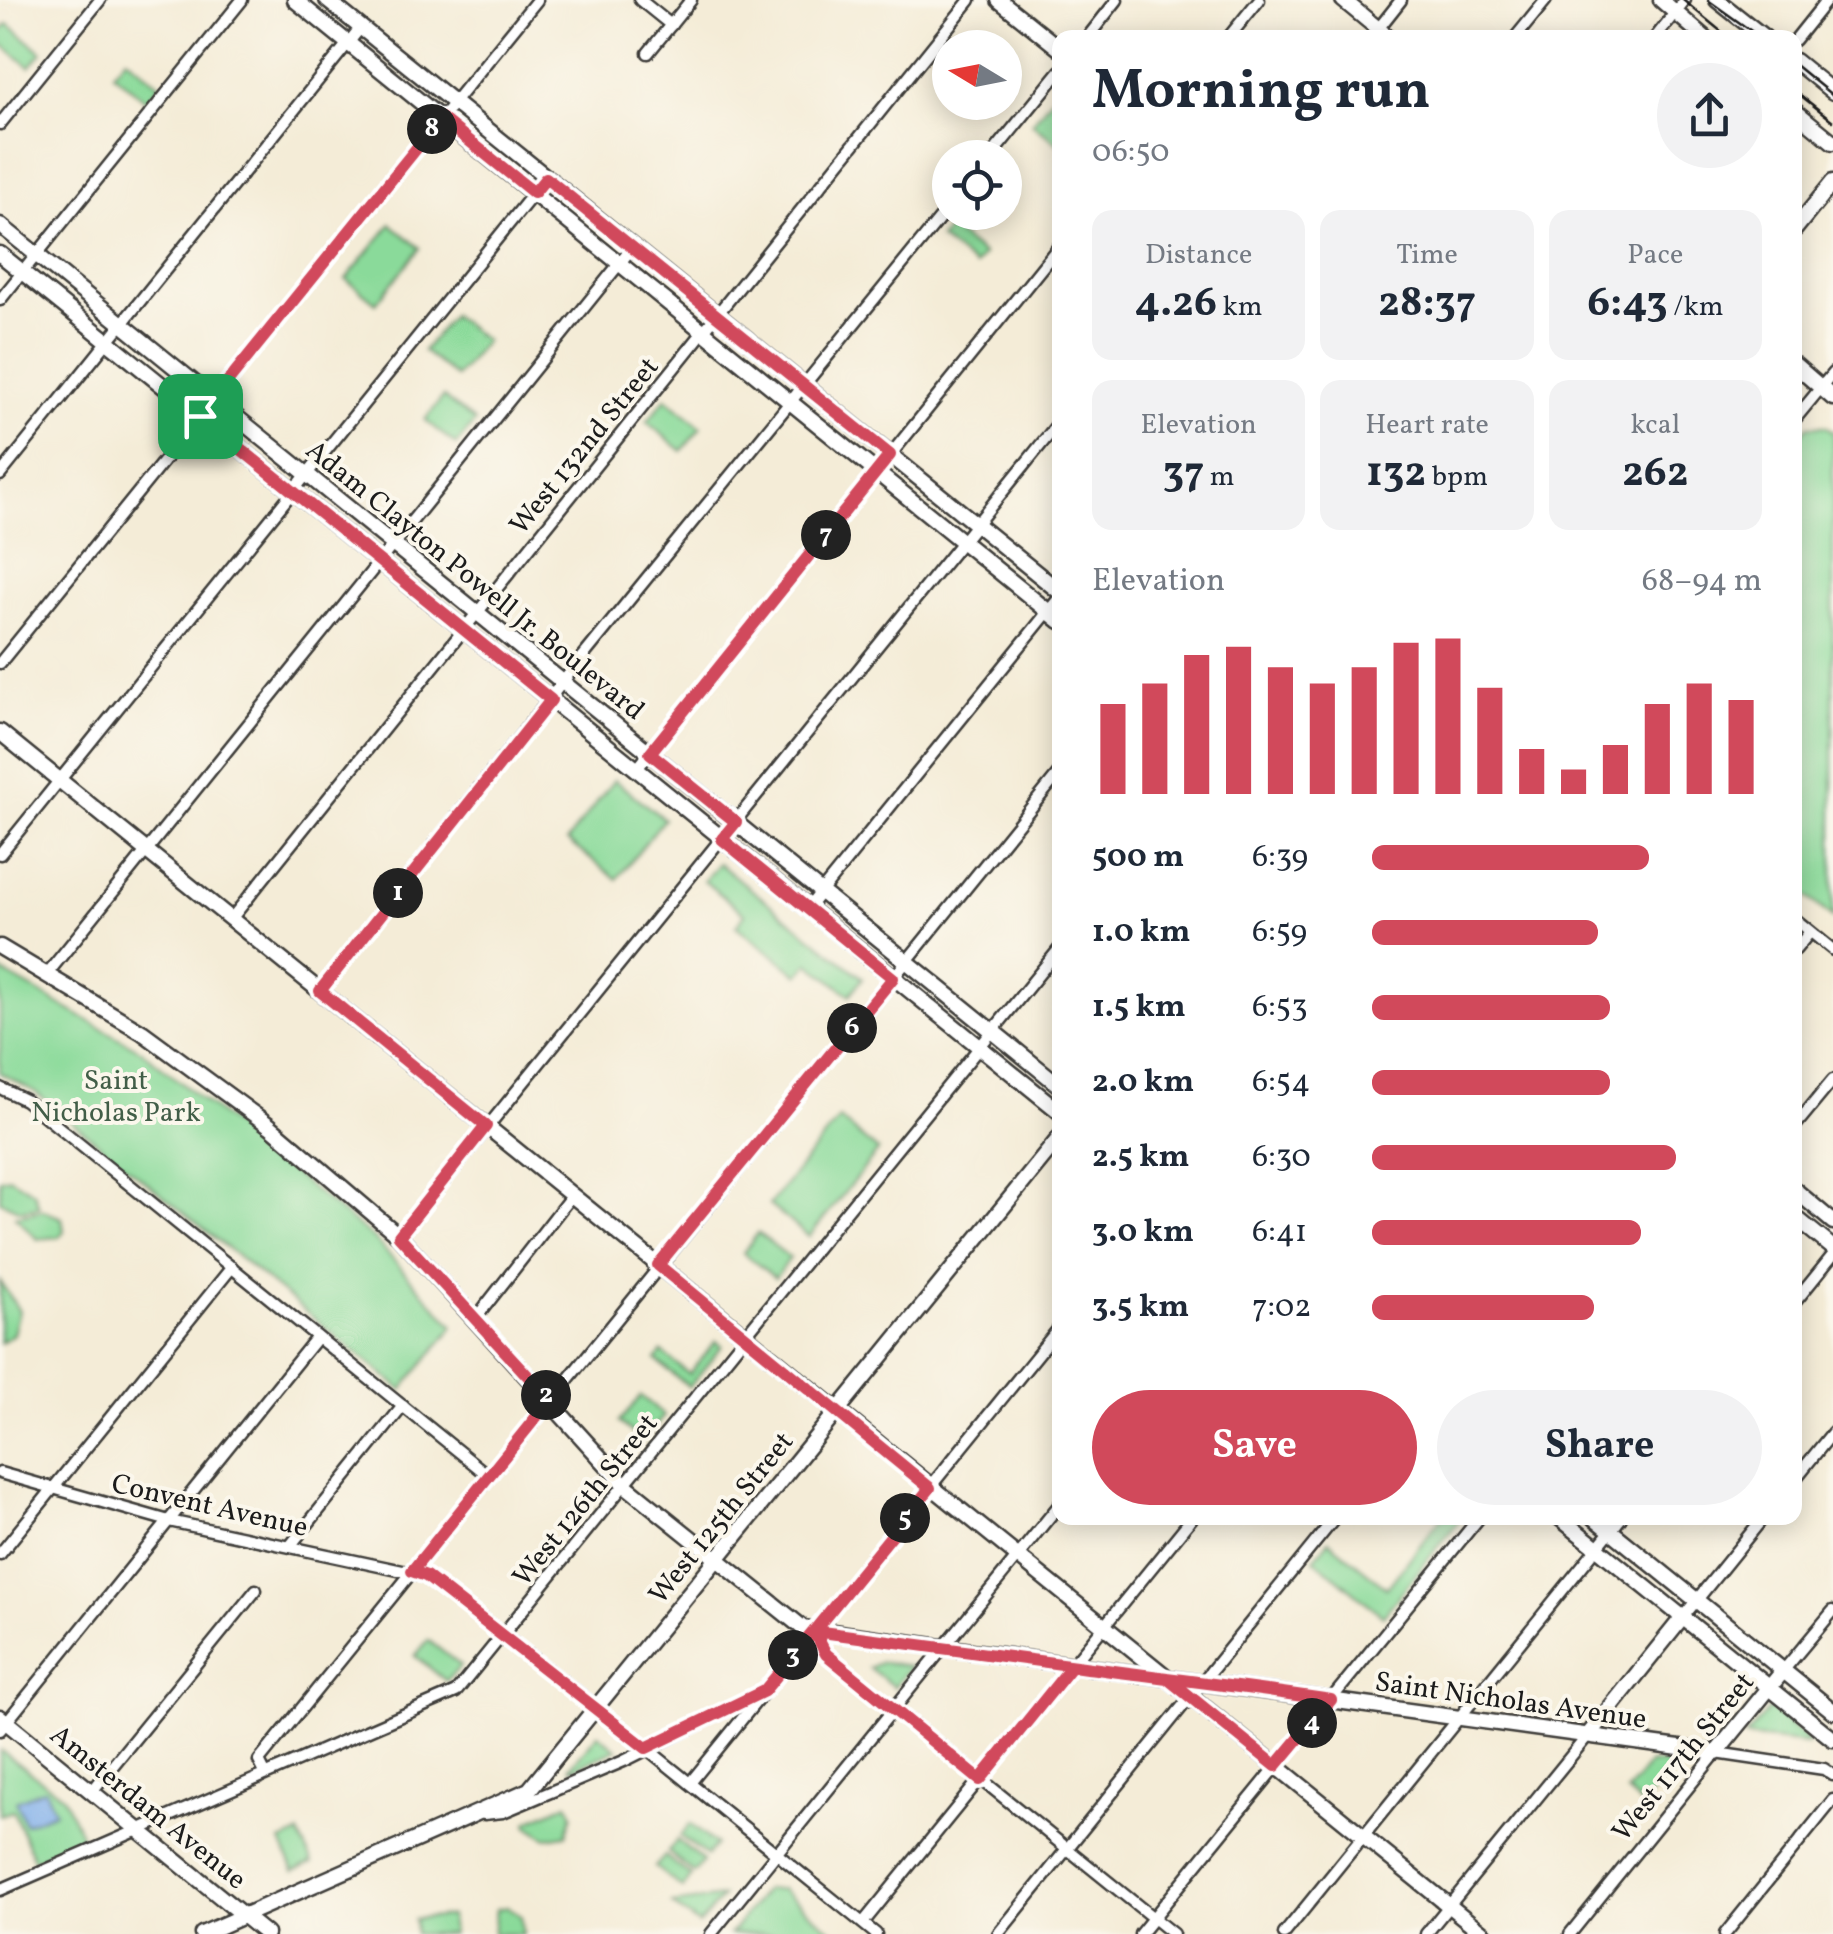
<!DOCTYPE html>
<html lang="en">
<head>
<meta charset="utf-8">
<style>
	body { margin:0; font-family:Vollkorn,serif; background:#f2f2f3; color:#1f2937; height:100vh; display:flex; flex-direction:column; font-size:38px; white-space:nowrap }
	* { box-sizing:border-box; margin:0 }
	p { font-size:32px; color:#747a83 }
	.icon { flex:none; width:55px; height:55px; fill:none; stroke:currentColor; stroke-width:2; stroke-linecap:round; stroke-linejoin:round }
	.map { position:relative; flex:1; overflow:hidden }
	.details { position:absolute; left:1052px; top:30px; width:750px; height:1495px; display:flex; flex-direction:column; background:#fff; border-radius:20px; box-shadow:0 5px 25px #0003 }
	.details>* { flex:none }
	.needle { width:65px; rotate:280deg }
	.fabs { position:absolute; left:932px; top:30px; display:grid; gap:20px }
	.fabs a { display:grid; place-items:center; width:90px; height:90px; border-radius:50%; background:#fff; box-shadow:0 5px 25px #0003; font-size:50px }
	.pin { position:absolute; display:grid; place-items:center; width:85px; height:85px; color:#fff; margin:-42px; border-radius:20px; box-shadow:0 5px 15px #0006 }
	.km { position:absolute; width:50px; height:50px; margin:-25px; border-radius:50%; background:#222; color:#fff; font-size:28px; line-height:50px; text-align:center }
	.round { display:grid; place-items:center; flex:none; width:105px; height:105px; border-radius:52px; background:#f2f2f3 }
	.summary { display:flex; align-items:center; justify-content:space-between; height:170px; padding:0 40px }
	h1 { font-size:55px; font-weight:700; line-height:75px }
	.figures { display:grid; grid-template-columns:repeat(3,1fr); gap:15px; height:170px; padding:10px 40px }
	.figures div { display:grid; align-content:center; border-radius:20px; background:#f2f2f3; text-align:center }
	.figures b { font-size:42px; font-weight:700 }
	.figures small { font-size:28px; font-weight:400 }
	.figures p { font-size:28px }
	.chart { height:280px; padding:20px 40px }
	.chart p { display:flex; justify-content:space-between }
	.chart svg { width:100%; height:180px; margin-top:10px; stroke:#d1495b; stroke-width:6 }
	.primary-button { display:flex; gap:20px; margin-top:auto; padding:20px 40px }
	.primary-button a { flex:1; height:115px; border-radius:60px; background:#d1495b; color:#fff; font-size:40px; font-weight:700; line-height:115px; text-align:center }
	.primary-button a+a { background:#f2f2f3; color:#1f2937 }
	ul { padding:0 40px; list-style:none; font-size:32px }
	li { display:grid; grid-template-columns:160px 120px 1fr; align-items:center; height:75px }
	li i { height:25px; border-radius:12px; background:#d1495b }
	.map>svg:first-child { display:block }
	.green { fill:#8ada9a; stroke:#537b5b; stroke-width:2.5 }
	.water { fill:#80afea; stroke:#4e6683; stroke-width:2.5 }
	.lines { fill:none; stroke-linecap:round; stroke-linejoin:round }
	.minor-casing { stroke:#3c3b38; stroke-width:15 }
	.major-casing { stroke:#3c3b38; stroke-width:19 }
	.minor { stroke:#fff; stroke-width:10 }
	.major { stroke:#fff; stroke-width:14 }
	.rail { stroke:#1c1c1c; stroke-width:2.5 }
	.route-casing { stroke:#fff; stroke-width:20 }
	.route { stroke:#d1495b; stroke-width:12 }
	.labels { text-anchor:middle; stroke-width:8; stroke-linejoin:round; paint-order:stroke }
	.street-label { font-size:28px; fill:#1c1c1c; stroke:#fbf7ec }
	.park-label { font-size:28px; fill:#425e48; stroke:#fbf7ec }
</style>
</head>
<body>
<div class="map">
<svg width="1833" height="1934" viewBox="0 0 1833 1934">
	<rect width="100%" height="100%" fill="#fbf7ec"/>
	<filter id="ink" filterUnits="userSpaceOnUse"><feTurbulence type="fractalNoise" baseFrequency=".01" numOctaves="2"/><feDisplacementMap in="SourceGraphic" scale="20" xChannelSelector="R" yChannelSelector="G"/><feConvolveMatrix kernelMatrix="1 2 1 2 8 2 1 2 1" color-interpolation-filters="sRGB"/></filter>
	<filter id="wash" filterUnits="userSpaceOnUse"><feTurbulence type="fractalNoise" baseFrequency=".0048" numOctaves="4" result="noise"/><feDisplacementMap in="SourceGraphic" scale="40" xChannelSelector="R" yChannelSelector="G"/><feGaussianBlur stdDeviation="2.25" result="paint"/><feColorMatrix in="noise" values="0 0 0 0 0 0 0 0 0 0 0 0 0 0 0 0 0 1.4 0 .05"/><feComposite in="paint" operator="in"/></filter>
	<g filter="url(#wash)">
		<rect width="100%" height="100%" fill="#f4ecd7"/>
		<!-- green -->
		<g class="green">
			<polygon points="8,24 42,52 30,67 0,43 0,32"/>
			<polygon points="126,57 160,85 147,101 113,73"/>
			<polygon points="1060,87 1060,145 1032,123"/>
			<polygon points="391,224 420,248 376,303 346,279"/>
			<polygon points="949,228 983,255 975,266 940,239"/>
			<polygon points="452,315 485,341 456,377 423,351"/>
			<polygon points="443,397 475,422 456,445 425,420"/>
			<polygon points="666,398 701,427 682,451 647,422"/>
			<polygon points="1808,426 1825,426 1833,431 1833,918 1795,887 1795,440"/>
			<polygon points="614,780 664,819 617,879 567,841"/>
			<polygon points="718,863 863,978 850,995 809,963 799,975 736,926 745,914 704,881"/>
			<polygon points="0,971 142,1051 375,1240 454,1326 402,1390 35,1092 0,1073"/>
			<polygon points="839,1119 878,1151 809,1237 769,1205"/>
			<polygon points="9,1177 34,1192 39,1207 20,1210 0,1201 0,1179"/>
			<polygon points="43,1210 62,1218 64,1231 59,1237 37,1239 15,1216"/>
			<polygon points="758,1233 790,1258 775,1278 743,1253"/>
			<polygon points="0,1281 19,1311 13,1334 0,1343"/>
			<polygon points="716,1341 722,1346 689,1387 656,1360 662,1352 689,1374"/>
			<polygon points="641,1396 664,1416 643,1441 619,1422"/>
			<polygon points="1441,1518 1461,1518 1383,1616 1314,1559 1329,1541 1387,1588"/>
			<polygon points="428,1640 461,1666 446,1681 415,1656"/>
			<polygon points="880,1662 911,1666 894,1687 869,1668"/>
			<polygon points="1770,1708 1809,1741 1807,1744 1745,1737"/>
			<polygon points="598,1734 617,1749 572,1769 570,1767"/>
			<polygon points="0,1750 63,1796 83,1840 34,1860 13,1811 0,1815"/>
			<polygon points="1650,1763 1676,1765 1642,1805 1627,1792"/>
			<polygon points="568,1803 573,1814 566,1835 547,1838 528,1826 527,1822"/>
			<polygon points="690,1824 716,1845 707,1856 680,1836"/>
			<polygon points="299,1834 313,1863 294,1871 281,1842"/>
			<polygon points="677,1840 703,1861 694,1873 668,1852"/>
			<polygon points="665,1856 691,1876 682,1888 655,1867"/>
			<polygon points="781,1889 837,1934 730,1934 765,1890"/>
			<polygon points="722,1897 699,1925 672,1904"/>
			<polygon points="507,1907 521,1916 523,1934 493,1934 496,1909"/>
			<polygon points="450,1916 452,1934 415,1934 414,1919"/>
		</g>
		<!-- water -->
		<polygon class="water" points="45,1789 55,1812 25,1824 16,1801"/>
	</g>
	<g filter="url(#ink)">
		<g class="lines">
			<!-- minor casing -->
			<g class="minor-casing">
				<g id="minor">
					<polyline points="640,0 671,25"/>
					<polyline points="1087,38 1117,0"/>
					<polyline points="1228,38 1259,0"/>
					<polyline points="1371,38 1401,0"/>
					<polyline points="1515,38 1546,0"/>
					<polyline points="1655,38 1685,0"/>
					<polyline points="1795,40 1827,0"/>
					<polyline points="648,53 691,0"/>
					<polyline points="0,124 100,0"/>
					<polyline points="989,158 1060,71"/>
					<polyline points="0,300 242,0"/>
					<polyline points="1795,419 1833,373"/>
					<polyline points="0,475 361,27"/>
					<polyline points="0,663 537,0"/>
					<polyline points="636,770 1060,245"/>
					<polyline points="0,854 546,178"/>
					<polyline points="808,908 1060,597"/>
					<polyline points="231,919 970,0"/>
					<polyline points="1795,919 1833,950"/>
					<polyline points="1795,950 1810,932"/>
					<polyline points="47,974 632,248"/>
					<polyline points="320,991 572,670 950,206"/>
					<polyline points="0,1088 25,1100 489,1476"/>
					<polyline points="1795,1126 1833,1080"/>
					<polyline points="399,1236 1060,421"/>
					<polyline points="1795,1302 1833,1255"/>
					<polyline points="476,1318 572,1195"/>
					<polyline points="0,1473 169,1521 426,1576 582,1696 876,1934"/>
					<polyline points="1795,1479 1833,1432"/>
					<polyline points="290,1546 403,1406"/>
					<polyline points="0,1554 232,1267"/>
					<polyline points="1683,1617 1763,1518"/>
					<polyline points="814,1631 826,1654 1173,1934"/>
					<polyline points="1783,1671 1833,1611"/>
					<polyline points="0,1730 317,1337"/>
					<polyline points="265,1773 259,1761 1060,772"/>
					<polyline points="690,1783 1060,1327"/>
					<polyline points="93,1790 256,1590"/>
					<polyline points="484,1814 503,1812 624,1761 760,1693"/>
					<polyline points="0,1890 456,1692 1060,948"/>
					<polyline points="863,1923 1192,1518"/>
					<polyline points="711,1934 1060,1504"/>
					<polyline points="998,1934 1335,1518"/>
					<polyline points="1140,1934 1479,1518"/>
					<polyline points="1284,1934 1621,1518"/>
					<polyline points="1426,1934 1589,1734"/>
					<polyline points="1570,1934 1716,1753 1824,1769 1833,1775"/>
					<polyline points="1725,1934 1833,1800"/>
				</g>
			</g>
			<!-- major casing -->
			<g class="major-casing">
				<g id="major">
					<polyline points="295,0 1060,621"/>
					<polyline points="327,0 1060,592"/>
					<polyline points="999,0 1060,49"/>
					<polyline points="1343,0 1389,38"/>
					<polyline points="1661,0 1705,38"/>
					<polyline points="1717,0 1765,38"/>
					<polyline points="1795,61 1833,92"/>
					<polyline points="1795,111 1833,142"/>
					<polyline points="0,225 1060,1086"/>
					<polyline points="1795,229 1833,182"/>
					<polyline points="0,254 1060,1112"/>
					<polyline points="1795,365 1833,398"/>
					<polyline points="0,732 1484,1934"/>
					<polyline points="0,947 142,1032 270,1126 399,1236 625,1485 803,1628 1716,1753 1783,1671"/>
					<polyline points="1795,1190 1833,1222"/>
					<polyline points="1795,1217 1833,1248"/>
					<polyline points="1560,1518 1833,1739"/>
					<polyline points="1595,1518 1833,1711"/>
					<polyline points="0,1717 266,1934"/>
					<polyline points="1589,1734 1683,1617"/>
					<polyline points="202,1934 529,1790 1060,1137"/>
				</g>
			</g>
			<!-- minor -->
			<use href="#minor" class="minor"/>
			<!-- major -->
			<use href="#major" class="major"/>
			<!-- rail -->
			<g class="rail">
				<polyline points="1683,0 1729,38"/>
				<polyline points="1708,0 1761,38"/>
				<polyline points="1795,65 1833,96"/>
				<polyline points="1795,91 1833,121"/>
			</g>
		</g>
	</g>
	<g class="lines" filter="url(#ink)">
		<!-- route casing -->
		<g class="route-casing">
			<path id="route" d="M200,416L551,700L320,991L486,1126L399,1236L550,1400L412,1571L426,1576L646,1748L764,1691L814,1631L826,1654L980,1780L1072,1666C1158,1677 1245,1687 1331,1700L1276,1766L1167,1678L814,1631L930,1488L658,1265L893,978L722,839L736,822L650,753L890,455L546,178L534,193L441,118L200,416"/>
		</g>
		<!-- route -->
		<use href="#route" class="route"/>
	</g>
	<g class="labels">
		<!-- street labels -->
		<g class="street-label">
			<text transform="translate(583 445) rotate(-51)" y="10">West 132nd Street</text>
			<text transform="translate(476 579) rotate(39)" y="10">Adam Clayton Powell Jr. Boulevard</text>
			<text transform="translate(584 1499) rotate(-51)" y="10">West 126th Street</text>
			<text transform="translate(210 1504) rotate(13)" y="10">Convent Avenue</text>
			<text transform="translate(720 1517) rotate(-51)" y="10">West 125th Street</text>
			<text transform="translate(1511 1699) rotate(8)" y="10">Saint Nicholas Avenue</text>
			<text transform="translate(1682 1756) rotate(-51)" y="10">West 117th Street</text>
			<text transform="translate(149 1806) rotate(39)" y="10">Amsterdam Avenue</text>
		</g>
		<!-- park labels -->
		<g class="park-label">
			<text x="116" y="1089">Saint<tspan x="116" dy="32">Nicholas Park</tspan></text>
		</g>
	</g>
</svg>
<div class="fabs">
<a><svg class="needle" viewBox="-14 -14 28 28"><path d="M0-13l5 13h-10z" fill="#e53935"/><path d="M0 13l5-13h-10z" fill="#747a83"/></svg></a>
<a><svg class="icon" aria-label="locate" viewBox="0 0 24 24"><circle cx="12" cy="12" r="6"/><path d="M12 2v4M12 18v4M2 12h4M18 12h4"/></svg></a>
</div>
<div class="pin" style="left:200px;top:416px;background:#1e9e55"><svg class="icon" aria-label="arrive" viewBox="0 0 24 24"><path d="M6 21V4h12l-3 4 3 4H6"/></svg></div>
<b class="km" style="left:398px;top:893px">1</b>
<b class="km" style="left:546px;top:1395px">2</b>
<b class="km" style="left:793px;top:1655px">3</b>
<b class="km" style="left:1312px;top:1723px">4</b>
<b class="km" style="left:905px;top:1518px">5</b>
<b class="km" style="left:852px;top:1028px">6</b>
<b class="km" style="left:826px;top:535px">7</b>
<b class="km" style="left:432px;top:129px">8</b>
<section class="details">
<div class="summary"><div><h1>Morning run</h1><p>06:50</p></div><a class="round"><svg class="icon" aria-label="share" viewBox="0 0 24 24"><path d="M12 15V3M7 8l5-5 5 5M5 13v7h14v-7"/></svg></a></div>
<div class="figures">
<div><p>Distance</p><b>4.26<small> km</small></b></div>
<div><p>Time</p><b>28:37</b></div>
<div><p>Pace</p><b>6:43<small> /km</small></b></div>
</div>
<div class="figures">
<div><p>Elevation</p><b>37<small> m</small></b></div>
<div><p>Heart rate</p><b>132<small> bpm</small></b></div>
<div><p>kcal</p><b>262</b></div>
</div>
<div class="chart"><p><span>Elevation</span>68–94 m</p>
<svg viewBox="0 0 160 44" preserveAspectRatio="none"><path d="M5 44V22M15 44V17M25 44V10M35 44V8M45 44V13M55 44V17M65 44V13M75 44V7M85 44V6M95 44V18M105 44V33M115 44V38M125 44V32M135 44V22M145 44V17M155 44V21"/></svg>
</div>
<ul>
<li><b>500 m</b>6:39<i style="width:71%"></i></li>
<li><b>1.0 km</b>6:59<i style="width:58%"></i></li>
<li><b>1.5 km</b>6:53<i style="width:61%"></i></li>
<li><b>2.0 km</b>6:54<i style="width:61%"></i></li>
<li><b>2.5 km</b>6:30<i style="width:78%"></i></li>
<li><b>3.0 km</b>6:41<i style="width:69%"></i></li>
<li><b>3.5 km</b>7:02<i style="width:57%"></i></li>
</ul>
<div class="primary-button"><a>Save</a><a>Share</a></div>
</section>
</div>
</body>
</html>
